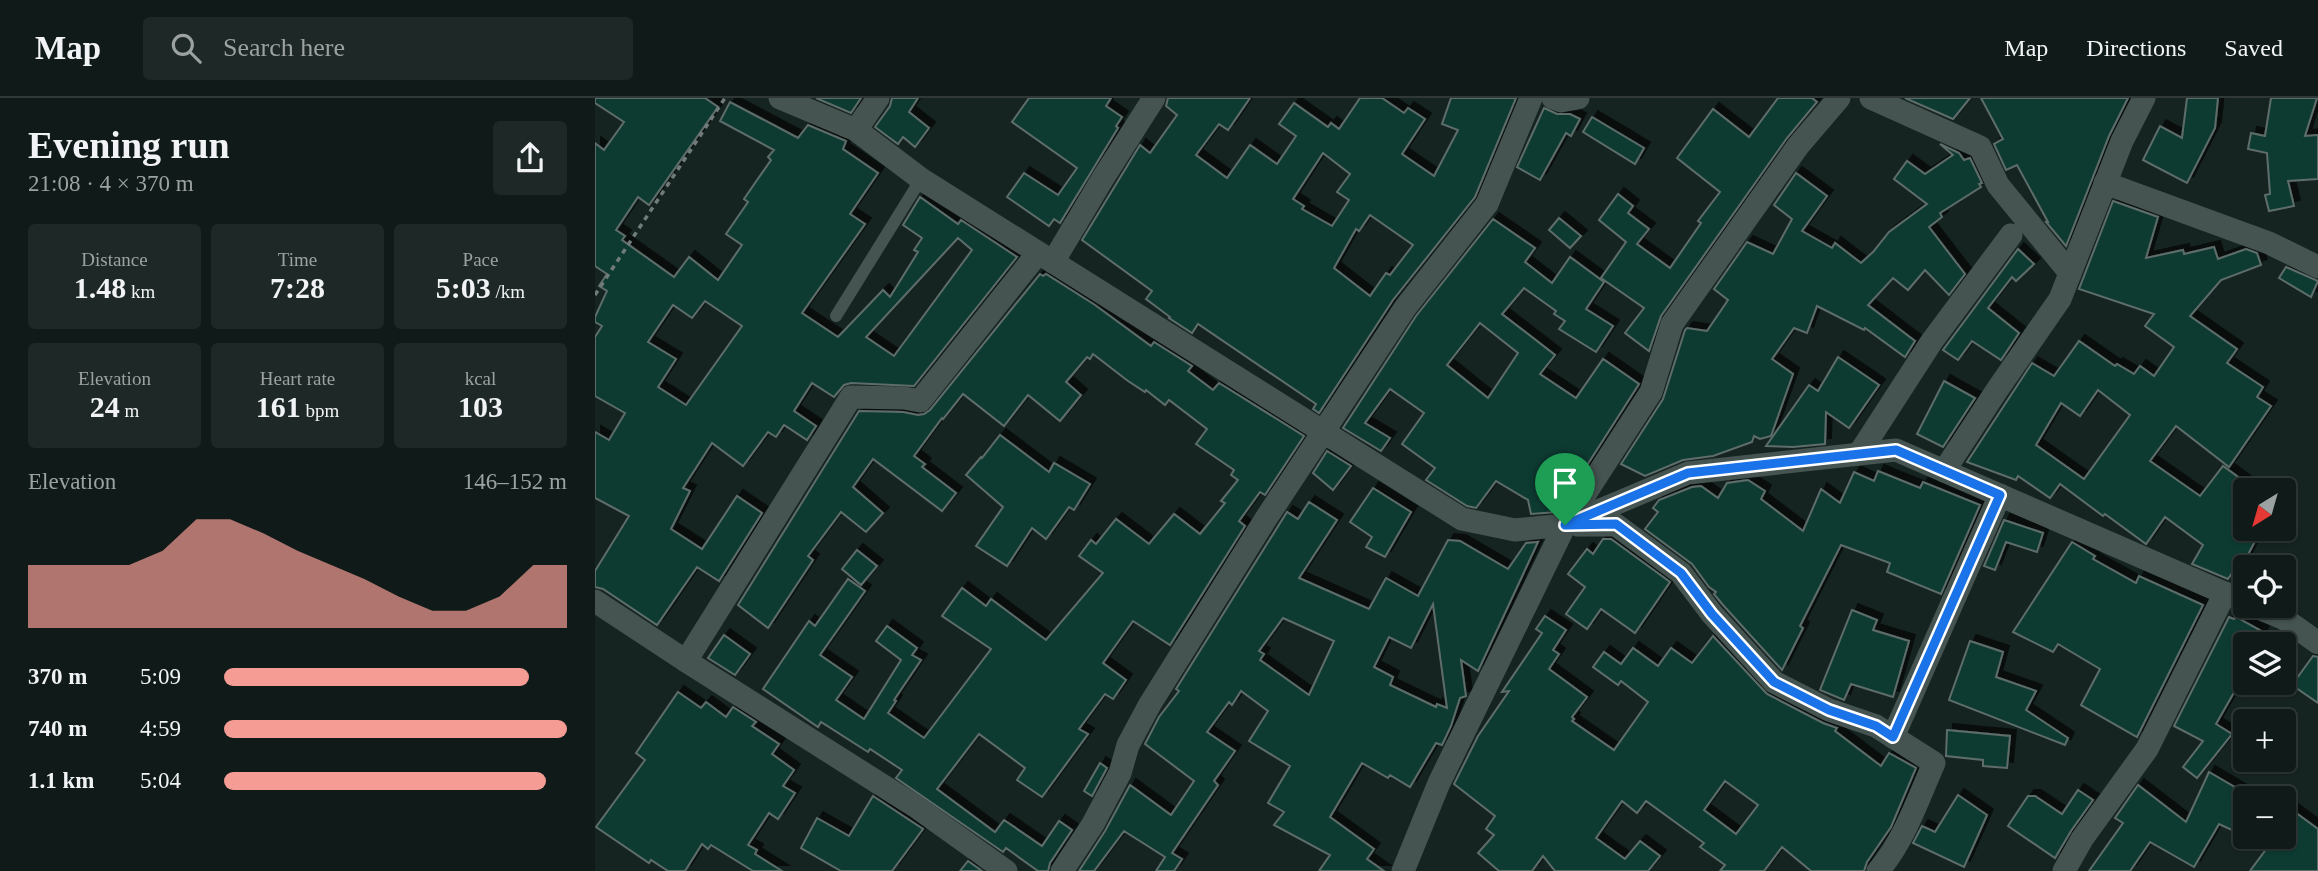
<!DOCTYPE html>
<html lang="en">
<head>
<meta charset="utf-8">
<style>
	body { margin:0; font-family:Georgia,serif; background:#1e2826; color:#f1f3f6; height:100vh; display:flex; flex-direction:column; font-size:26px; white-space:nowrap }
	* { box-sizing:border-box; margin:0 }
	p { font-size:23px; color:#9ca1a2 }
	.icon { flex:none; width:38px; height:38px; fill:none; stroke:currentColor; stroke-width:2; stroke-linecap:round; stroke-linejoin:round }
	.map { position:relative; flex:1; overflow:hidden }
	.sheet { display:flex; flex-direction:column; background:#101b19; width:595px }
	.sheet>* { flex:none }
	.needle { width:46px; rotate:217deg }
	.buttons { position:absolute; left:1638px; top:380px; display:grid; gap:14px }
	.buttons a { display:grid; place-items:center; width:63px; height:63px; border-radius:7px; background:#101b19; box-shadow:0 2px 5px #0004,0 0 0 2px #303938; font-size:35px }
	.pin { position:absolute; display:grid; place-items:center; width:60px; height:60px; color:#fff; margin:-72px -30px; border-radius:50% 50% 50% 0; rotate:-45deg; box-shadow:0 0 7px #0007 }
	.pin .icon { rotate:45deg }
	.round { display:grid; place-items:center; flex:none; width:74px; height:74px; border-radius:7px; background:#1e2826 }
	.overview { display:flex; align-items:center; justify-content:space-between; height:119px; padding:0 28px }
	h1 { font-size:38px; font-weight:700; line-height:52px }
	.stats { display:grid; grid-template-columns:repeat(3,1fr); gap:10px; height:119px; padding:7px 28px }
	.stats div { display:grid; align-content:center; border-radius:7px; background:#1e2826; text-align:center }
	.stats b { font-size:30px; font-weight:700 }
	.stats small { font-size:19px; font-weight:400 }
	.stats p { font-size:19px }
	.chart { height:196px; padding:14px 28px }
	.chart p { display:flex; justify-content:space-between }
	.chart svg { width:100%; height:126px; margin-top:7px; fill:#f59c94; opacity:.7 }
	ul { padding:0 28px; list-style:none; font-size:23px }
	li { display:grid; grid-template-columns:112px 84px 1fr; align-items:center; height:52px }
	li i { height:18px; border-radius:9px; background:#f59c94 }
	header { display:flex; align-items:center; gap:42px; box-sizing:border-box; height:98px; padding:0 35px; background:#101b19; border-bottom:2px solid #303938 }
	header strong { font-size:33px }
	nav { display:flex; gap:38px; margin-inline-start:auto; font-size:24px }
	.search { width:490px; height:63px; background:#1e2826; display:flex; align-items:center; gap:18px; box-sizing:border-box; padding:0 24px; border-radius:7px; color:#9ca1a2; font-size:26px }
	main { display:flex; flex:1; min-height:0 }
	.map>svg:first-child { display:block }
	.building { fill:#0c3a33; stroke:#5e6d6a; stroke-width:2; fill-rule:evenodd; filter:url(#shadow) }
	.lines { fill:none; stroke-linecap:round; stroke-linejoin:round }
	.path { stroke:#717c7a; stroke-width:3.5; stroke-dasharray:5 5; stroke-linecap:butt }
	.lane { stroke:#455451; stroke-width:12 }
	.street { stroke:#455451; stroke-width:23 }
	.route-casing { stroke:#fff; stroke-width:14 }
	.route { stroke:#1a73e8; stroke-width:9 }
</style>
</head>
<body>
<header>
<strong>Map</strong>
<div class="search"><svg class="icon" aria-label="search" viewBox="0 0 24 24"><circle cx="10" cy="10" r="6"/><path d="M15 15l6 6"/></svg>Search here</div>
<nav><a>Map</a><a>Directions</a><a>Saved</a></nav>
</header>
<main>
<section class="sheet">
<div class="overview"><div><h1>Evening run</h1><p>21:08 · 4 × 370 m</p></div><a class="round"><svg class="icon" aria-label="share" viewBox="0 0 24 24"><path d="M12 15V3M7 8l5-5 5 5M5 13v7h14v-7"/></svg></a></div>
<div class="stats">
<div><p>Distance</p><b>1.48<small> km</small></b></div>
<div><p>Time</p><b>7:28</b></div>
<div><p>Pace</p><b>5:03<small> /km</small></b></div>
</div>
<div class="stats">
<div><p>Elevation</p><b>24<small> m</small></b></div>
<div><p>Heart rate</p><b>161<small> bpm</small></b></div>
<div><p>kcal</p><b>103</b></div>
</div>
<div class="chart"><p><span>Elevation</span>146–152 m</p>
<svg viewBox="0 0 160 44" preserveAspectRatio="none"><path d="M0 44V22L10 22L20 22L30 22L40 17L50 6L60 6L70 11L80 17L90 22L100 27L110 33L120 38L130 38L140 33L150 22L160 22V44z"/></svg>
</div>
<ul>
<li><b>370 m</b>5:09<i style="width:89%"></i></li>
<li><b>740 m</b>4:59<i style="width:100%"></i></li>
<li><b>1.1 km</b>5:04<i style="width:94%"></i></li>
</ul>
</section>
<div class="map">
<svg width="1723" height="773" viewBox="0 0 1723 773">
	<defs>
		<filter id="shadow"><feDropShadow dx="6" dy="-6" stdDeviation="0" flood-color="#0009"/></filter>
	</defs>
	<rect width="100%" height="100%" fill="#162421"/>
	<!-- building -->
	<g class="building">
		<path d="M0,0H110L123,9L54,107L43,99L21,132L30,138L27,142L79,179L94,159L123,182L147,147L131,136L153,104L149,101L176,62L173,59L179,52L125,23L135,4L203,40L213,27L251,43L248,51L283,75L255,116L270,126L207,215L243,239L288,192L295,199L323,154L319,152L327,140L308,127L325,99L363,126L366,122L422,159L319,288L256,285L249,287L239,299L217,285L199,313L221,328L212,342L189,327L181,339L173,334L148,368L117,345L88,390L95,393L76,431L107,451L142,398L167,415L124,483L102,469L62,527L8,491L0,489V473L34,418L0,400V334L14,342L30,315L0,298V239L7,228L0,224V219L12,193L4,188L12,176L0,168V45L9,52L29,24L0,5ZM363,140L377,152L299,258L271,239ZM110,203L147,228L91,307L63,289L81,261L53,244L78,207L97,220Z"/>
		<polygon points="221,0 266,0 256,15"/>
		<polygon points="297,0 323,0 314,14 334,30 320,49 308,39 303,46 280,29 295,8"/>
		<polygon points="434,0 516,0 511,8 527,19 521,28 523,30 465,125 459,121 454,128 412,99 429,75 463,97 482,70 417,24"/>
		<path d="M573,0H655L633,32L624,26L601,57L632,80L655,47L682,66L701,38L684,26L699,5L733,29L736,25L744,31L765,0H787L809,15L813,10L830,21L807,56L839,78L863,32L847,26L856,0H921L880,99L798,202L724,315L718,311L721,306L603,226L597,235L574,220L575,219L551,201L557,193L487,142L545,47L555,55L582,17L571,8ZM728,55L755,76L742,94L754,102L737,128L707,111L709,108L698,101ZM775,117L818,147L795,177L791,175L775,198L739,170L761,131L764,133Z"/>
		<polygon points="1183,0 1217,0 1222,4 1192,40 1066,218 1054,253 1030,235 1049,210 1006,180 1031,144 1004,122 1023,96 1038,108 1033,115 1054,131 1042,146 1075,170 1106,125 1103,123 1125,94 1082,60 1118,11 1154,39"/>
		<polygon points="1310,0 1375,0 1358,21"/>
		<polygon points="1386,0 1533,0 1514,38 1471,148 1451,124 1453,124 1422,67 1411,72 1399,46 1408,41"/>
		<polygon points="1592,0 1623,0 1620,30 1592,85 1548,62 1565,28 1587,40"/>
		<polygon points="1676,0 1722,0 1710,38 1723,37 1723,81 1693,83 1699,108 1674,113 1670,97 1675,96 1672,55 1653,51 1656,35 1670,38"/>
		<polygon points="949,10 962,16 975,16 985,21 976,38 971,35 945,82 922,69"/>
		<polygon points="997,19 1049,50 1040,66 988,34"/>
		<polygon points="1345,46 1364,55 1369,62 1375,60 1387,85 1384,86 1386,89 1345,115 1347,119 1334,129 1370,176 1354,197 1330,172 1313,192 1298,180 1273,207 1320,243 1310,259 1270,230 1269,232 1222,208 1212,235 1199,230 1177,261 1198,276 1176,338 1165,341 1159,338 1157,344 1118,358 1088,362 1050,378 1026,366 1068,301 1090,232 1092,230 1112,233 1133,202 1119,191 1152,144 1178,156 1197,121 1179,107 1201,75 1232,98 1207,133 1237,150 1240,145 1266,165 1278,154 1294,134 1332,106 1299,81 1312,63 1330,76 1358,57"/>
		<path d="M1518,103L1563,119L1551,160L1588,152L1589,156L1619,149L1623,161L1651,151L1662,155L1666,167L1626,182L1595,218L1642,251L1632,265L1668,289L1662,299L1676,308L1634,369L1581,328L1555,363L1605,398L1628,368L1650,384V430H1667L1647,468L1643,466L1633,481L1597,466L1608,447L1570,419L1551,446L1510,416L1508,418L1465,386L1455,400L1423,378L1421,382L1372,364L1437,265L1459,278L1484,243L1520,268L1522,266L1539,276L1545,268L1559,278L1579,249L1550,228L1559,216L1484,191ZM1503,292L1535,317L1489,381L1441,347L1466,305L1485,318Z"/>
		<polygon points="964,120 986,138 975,150 954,132"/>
		<path d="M898,121L940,150L930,164L957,185L975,159L1009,184L991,211L1018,228L1001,254L964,231L970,223L959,216L961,213L929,190L907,216L960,257L945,276L981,300L1008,261L1044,286L962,414L936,416L933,402L901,383L881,410L872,408L831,382L840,370L807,346L829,315L795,291L770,325L795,340L786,353L748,330L821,218ZM885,225L923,255L893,300L852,267Z"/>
		<polygon points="1423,151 1439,166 1421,183 1417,179 1393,210 1424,235 1406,262 1377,243 1363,262 1348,252"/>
		<polygon points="1691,169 1723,183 1716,199 1684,180"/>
		<polygon points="445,176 448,178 451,176 500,207 556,248 559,244 597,268 593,273 618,292 624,285 709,338 670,397 665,394 644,423 650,428 575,547 538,523 508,565 531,582 518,601 510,596 484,631 493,636 447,699 422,682 430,670 384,636 342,691 400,734 409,722 447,748 464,723 477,732 455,765 453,773 443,773 411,750 408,754 301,680 307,672 275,651 273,654 226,624 223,629 168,591 214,523 220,528 253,481 270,493 225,557 257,579 241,602 269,621 306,562 281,543 292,528 322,550 317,557 326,562 299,602 301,603 293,615 329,640 396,551 347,518 367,490 391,508 396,501 451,542 508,475 484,458 496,442 501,446 521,421 554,446 579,416 605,436 630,405 626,403 643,382 636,377 639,372 601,346 612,331 574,302 570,307 551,292 550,294 533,283 498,256 495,261 492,259 471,284 486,297 465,323 433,297 409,328 368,296 348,321 347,320 319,358 330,366 327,369 361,395 347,413 278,361 258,389 288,415 271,434 246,414 213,458 218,462 173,530 143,507 264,313 308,314 323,317 329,316 335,312"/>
		<polygon points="1243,259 1284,287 1254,330 1231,314 1230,346 1198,349 1171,348 1214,287 1223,293"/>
		<polygon points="1349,283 1380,300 1348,349 1322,336"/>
		<polygon points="405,337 454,374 459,365 495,386 479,412 474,409 451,441 437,430 412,468 381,448 408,409 371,377 386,359 387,360"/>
		<polygon points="732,353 756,368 738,392 718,375"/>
		<polygon points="1283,373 1325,390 1328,384 1385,407 1346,496 1292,474 1295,465 1246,447 1205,528 1208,530 1187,572 1128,507 1119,496 1121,494 1114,489 1097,466 1050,431 1063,414 1058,410 1064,402 1097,389 1106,388 1123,400 1132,385 1153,382 1170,393 1166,401 1208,433 1226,391 1245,405 1259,374 1279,383"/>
		<polygon points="778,390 816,414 790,459 771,449 777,439 755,424"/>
		<path d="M714,404L742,422L704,480L774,511L791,480L823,498L853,442L865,443L913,471L931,445L943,444L883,573L866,562L871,598L865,600L856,628L847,647L841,645L815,689L795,677L793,680L767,665L735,719L779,751L772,761L789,773H724L735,757L679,727L689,714L673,705L695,668L654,643L673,613L646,593L637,607L634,604L612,634L640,653L619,683L623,687L577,755L587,761L579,773H561L570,759L529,733L499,773H484L510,733L535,687L576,717L599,683L550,646L564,619L584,593L581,591L692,414L703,421ZM838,506L852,610L842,606L841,609L795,587L798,579L779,569L794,539L816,550ZM688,520L739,543L714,597L665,562L669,556L664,553Z"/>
		<polygon points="1409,422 1448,435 1442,454 1411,444 1400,472 1389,468"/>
		<polygon points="1008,441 1016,441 1075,484 1040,535 1006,511 992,531 971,516 990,489 973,476 992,451 998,456"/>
		<polygon points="1477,444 1500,458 1498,461 1541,485 1544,478 1608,507 1542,639 1486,607 1505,571 1463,546 1458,554 1418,534"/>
		<polygon points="262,452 282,468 266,487 247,471"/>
		<polygon points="1257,512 1282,522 1278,532 1314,543 1298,599 1256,586 1249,602 1225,592"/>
		<path d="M950,518L971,532L958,552L964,556L954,571L992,599L977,619L979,621L977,623L1019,652L1053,604L1026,583L1023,587L998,569L1009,554L1026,566L1038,550L1063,568L1076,550L1097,565L1118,538L1172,596L1228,625L1242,630L1240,633L1286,668L1294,655L1321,670L1296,729L1272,764L1269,773H1216L1187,749L1169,773H1125L1130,767L1105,749L1109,745L1051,703L1042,715L1027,703L1001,740L1030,761L1045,743L1065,758L1053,773H960L948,758L937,773H904L883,755L899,737L891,731L900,718L859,686L883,638L914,593L907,594L947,535L941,531ZM1130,683L1163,707L1141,736L1109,712Z"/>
		<polygon points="1634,519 1639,521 1641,519 1668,534 1661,546 1650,546 1650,567 1639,590 1641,591 1621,626 1637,636 1602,680 1588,669 1608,643 1579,628"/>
		<polygon points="129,537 155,556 140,577 113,560"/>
		<polygon points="1375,543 1408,554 1401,579 1441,593 1431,612 1473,640 1470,647 1354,602"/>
		<polygon points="1718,558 1723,559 1723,605 1697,587"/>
		<polygon points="83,594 106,610 111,604 131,619 138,609 161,624 157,628 184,646 177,656 199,672 188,688 200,695 183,721 174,715 153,747 162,752 160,756 187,773 158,773 116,747 113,751 107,746 90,773 73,773 56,762 54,765 1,729 50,662 41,655"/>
		<polygon points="1352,632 1415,638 1412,670 1388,668 1388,662 1351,658"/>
		<polygon points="505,665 512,670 497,698 489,693"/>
		<polygon points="1614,674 1650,695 1650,738 1624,726 1599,769 1555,744 1535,773 1494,773 1528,725 1520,720 1543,687 1591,724"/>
		<polygon points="1483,692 1498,702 1476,733 1460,760 1413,728 1433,698 1440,698 1467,716"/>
		<polygon points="1363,697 1392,717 1369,769 1318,745 1327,728 1340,734"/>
		<polygon points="278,698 328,731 297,773 246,773 206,750 222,720 254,738"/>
		<polygon points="1689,706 1723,731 1723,773 1655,773 1681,738 1689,738"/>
		<polygon points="373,763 387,773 365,773"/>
	</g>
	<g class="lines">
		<!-- path -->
		<polyline class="path" points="0,197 130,0"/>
		<!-- lane -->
		<polyline class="lane" points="241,218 326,81"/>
		<!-- street -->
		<g class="street">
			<polyline points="185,0 261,32 326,81 867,421 920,432 970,427 1093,375 1301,352 1650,504"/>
			<polyline points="958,0 966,3 983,0"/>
			<polyline points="1276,0 1385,49 1403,87 1475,175"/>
			<polyline points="261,32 283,0"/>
			<polyline points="1510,85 1674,145 1723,169"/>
			<polyline points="458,164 508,80 559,0"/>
			<polyline points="1264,356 1337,243 1416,137"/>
			<polyline points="1349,373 1402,292 1465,201 1527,43 1549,0"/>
			<path d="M983,427H1021L1086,475L1117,516L1179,584L1234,612L1281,628L1339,665C1323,701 1309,743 1283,773"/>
			<polyline points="0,503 91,563 320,708 411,773"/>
			<polyline points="1659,508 1688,520 1723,545"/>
			<polyline points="91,563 256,299 309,300 325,303 443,155"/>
			<polyline points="1298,639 1405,397"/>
			<polyline points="467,773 498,726 525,675 533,647 555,606 670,422 810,210 892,106 936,0"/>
			<polyline points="808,773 844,685 970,427 1056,294 1077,226 1203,48 1244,0"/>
			<polyline points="1469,773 1487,741 1552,651 1630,495"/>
		</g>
	</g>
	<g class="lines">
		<!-- route casing -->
		<g class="route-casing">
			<polygon id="route" points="1301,352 1405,397 1298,639 1281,628 1234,612 1179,584 1117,516 1086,475 1021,426 970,427 1093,375"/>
		</g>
		<!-- route -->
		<use href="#route" class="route"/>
	</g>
</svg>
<div class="buttons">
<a><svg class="needle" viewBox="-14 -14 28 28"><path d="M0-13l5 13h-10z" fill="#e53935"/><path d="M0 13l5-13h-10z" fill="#9ca1a2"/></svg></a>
<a><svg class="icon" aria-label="locate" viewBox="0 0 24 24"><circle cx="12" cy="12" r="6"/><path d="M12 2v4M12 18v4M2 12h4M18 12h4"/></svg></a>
<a><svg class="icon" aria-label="layers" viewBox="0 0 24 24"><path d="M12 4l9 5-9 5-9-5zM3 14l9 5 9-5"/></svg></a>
<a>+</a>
<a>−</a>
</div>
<div class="pin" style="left:970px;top:427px;background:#1e9e55"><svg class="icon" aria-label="arrive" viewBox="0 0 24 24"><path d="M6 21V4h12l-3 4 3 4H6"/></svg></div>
</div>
</main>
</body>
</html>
